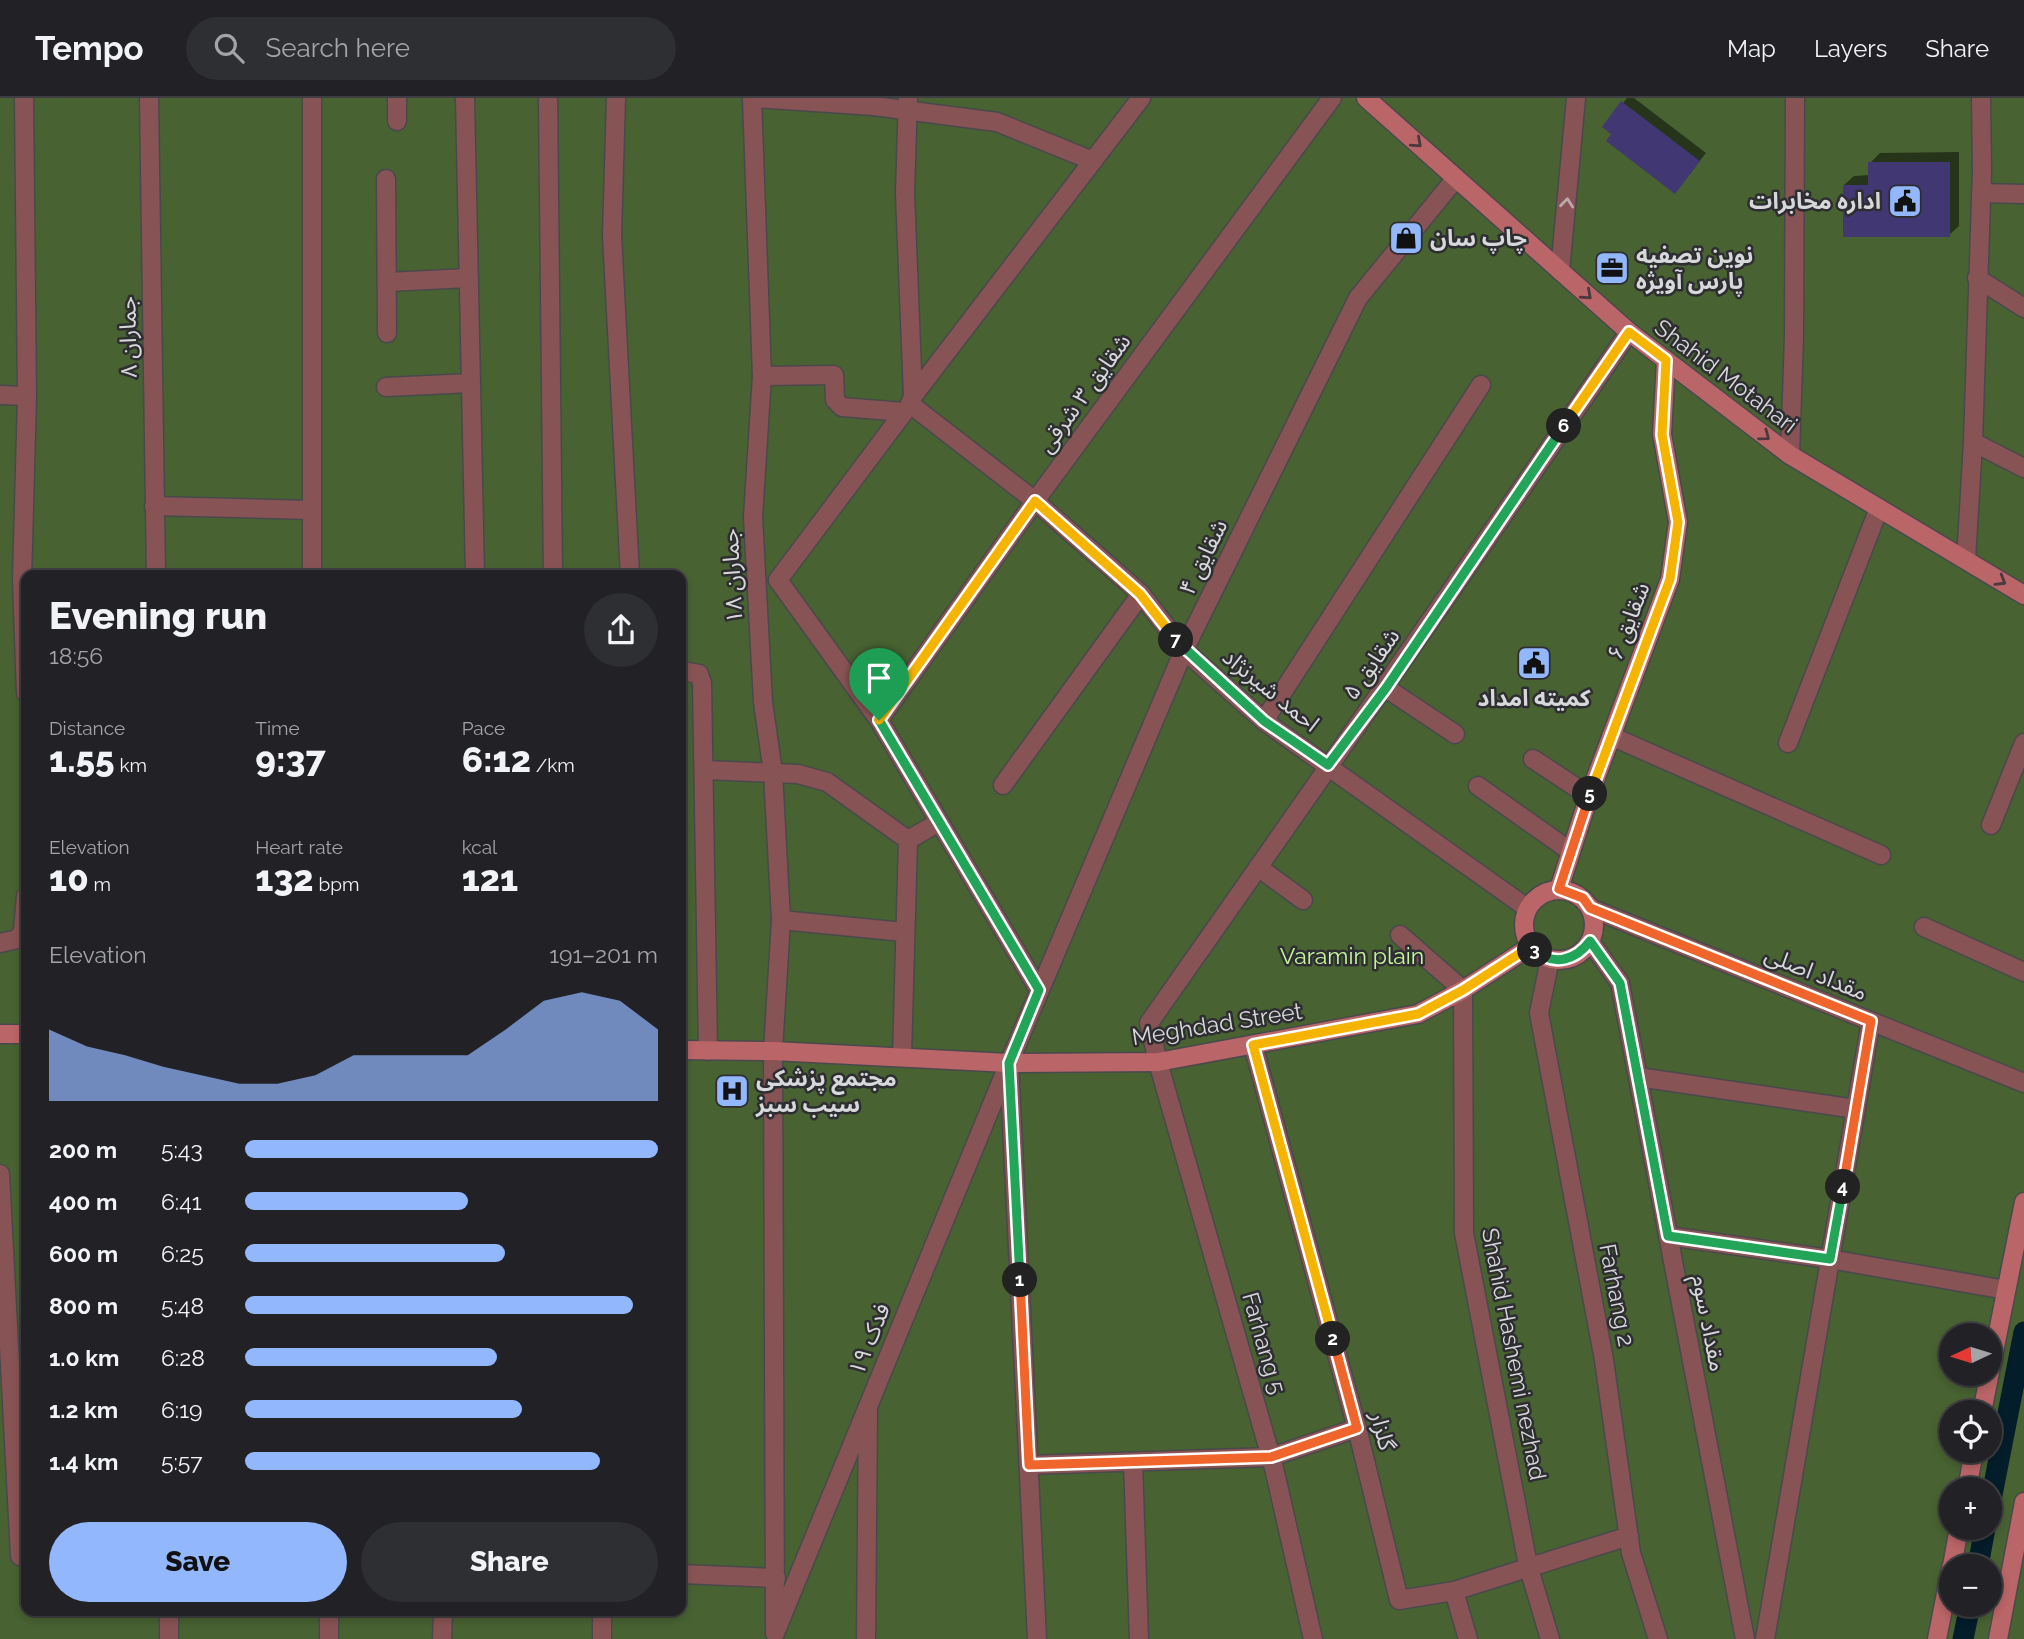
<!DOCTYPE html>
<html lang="en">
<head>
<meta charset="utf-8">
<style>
	body { margin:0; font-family:Raleway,"Noto Sans Arabic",sans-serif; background:#2e2f32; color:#f1f3f6; height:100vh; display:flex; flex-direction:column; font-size:26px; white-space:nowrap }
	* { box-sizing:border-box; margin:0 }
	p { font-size:23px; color:#a2a4a7 }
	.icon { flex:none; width:38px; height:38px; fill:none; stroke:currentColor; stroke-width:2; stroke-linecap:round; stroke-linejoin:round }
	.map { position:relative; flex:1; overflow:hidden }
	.panel { position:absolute; left:21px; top:472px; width:665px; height:1046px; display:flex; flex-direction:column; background:#222226; border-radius:14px; box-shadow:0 4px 10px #0003,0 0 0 2px #3f3f43 }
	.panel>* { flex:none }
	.needle { width:46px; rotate:266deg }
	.controls { position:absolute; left:1939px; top:1225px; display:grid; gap:14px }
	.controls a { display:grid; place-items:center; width:63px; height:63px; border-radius:50%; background:#222226; box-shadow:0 4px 10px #0003,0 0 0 2px #3f3f43; font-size:35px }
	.pin { position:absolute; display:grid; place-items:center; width:60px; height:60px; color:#fff; margin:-72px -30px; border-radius:50% 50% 50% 0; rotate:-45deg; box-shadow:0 0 7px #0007 }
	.pin .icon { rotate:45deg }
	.km { position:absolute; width:35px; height:35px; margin:-18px; border-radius:50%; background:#222; color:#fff; font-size:19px; line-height:35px; text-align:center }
	.round { display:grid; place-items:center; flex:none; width:74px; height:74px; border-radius:37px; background:#2e2f32 }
	.headline { display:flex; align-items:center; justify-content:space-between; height:119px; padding:0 28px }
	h1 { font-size:38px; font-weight:800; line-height:52px }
	.figures { display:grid; grid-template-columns:repeat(3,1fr); gap:10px; height:119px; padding:7px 28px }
	.figures div { display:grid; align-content:center }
	.figures b { font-size:35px; font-weight:800 }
	.figures small { font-size:19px; font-weight:400 }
	.figures p { font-size:19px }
	.chart { height:196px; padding:14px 28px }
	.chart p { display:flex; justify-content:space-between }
	.chart svg { width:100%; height:126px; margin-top:7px; fill:#92b7fd; opacity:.7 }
	.button { display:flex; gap:14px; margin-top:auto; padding:14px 28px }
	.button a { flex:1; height:80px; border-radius:42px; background:#92b7fd; color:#111; font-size:28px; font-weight:800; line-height:80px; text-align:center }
	.button a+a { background:#2e2f32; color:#f1f3f6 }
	ul { padding:0 28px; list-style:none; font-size:23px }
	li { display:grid; grid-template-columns:112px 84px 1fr; align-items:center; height:52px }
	li i { height:18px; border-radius:9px; background:#92b7fd }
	header { display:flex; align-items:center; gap:42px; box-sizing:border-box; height:98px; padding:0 35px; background:#222226; border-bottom:2px solid #3f3f43 }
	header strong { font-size:33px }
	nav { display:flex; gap:38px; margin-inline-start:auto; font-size:24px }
	.search { width:490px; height:63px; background:#2e2f32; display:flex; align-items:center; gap:18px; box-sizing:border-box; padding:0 24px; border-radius:38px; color:#a2a4a7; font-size:26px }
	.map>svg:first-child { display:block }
	.green { fill:#486232; fill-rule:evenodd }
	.shadow { fill:#0007 }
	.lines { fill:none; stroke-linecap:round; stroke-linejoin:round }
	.canal { stroke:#041d2a; stroke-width:21 }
	.building { fill:#403773 }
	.minor-casing { stroke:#49494d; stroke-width:21 }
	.tertiary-casing { stroke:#49494d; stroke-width:21 }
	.secondary-casing { stroke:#49494d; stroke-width:21 }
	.minor { stroke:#885354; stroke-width:18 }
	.tertiary { stroke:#885354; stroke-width:18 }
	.secondary { stroke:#ba6567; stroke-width:18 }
	.oneway { stroke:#4a393d }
	.oneway2 { stroke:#bba9ab }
	.split-1-casing { stroke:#fff; stroke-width:14 }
	.split-2-casing { stroke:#fff; stroke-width:14 }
	.split-3-casing { stroke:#fff; stroke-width:14 }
	.split-4-casing { stroke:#fff; stroke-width:14 }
	.split-5-casing { stroke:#fff; stroke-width:14 }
	.split-6-casing { stroke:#fff; stroke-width:14 }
	.split-7-casing { stroke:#fff; stroke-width:14 }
	.split-8-casing { stroke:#fff; stroke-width:14 }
	.split-1 { stroke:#22a559; stroke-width:9 }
	.split-2 { stroke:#f0652b; stroke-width:9 }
	.split-3 { stroke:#f5b400; stroke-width:9 }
	.split-4 { stroke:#22a559; stroke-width:9 }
	.split-5 { stroke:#f0652b; stroke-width:9 }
	.split-6 { stroke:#f5b400; stroke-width:9 }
	.split-7 { stroke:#22a559; stroke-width:9 }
	.split-8 { stroke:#f5b400; stroke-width:9 }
	.labels { text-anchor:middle; stroke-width:5; stroke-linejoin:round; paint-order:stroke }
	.poi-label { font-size:23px; font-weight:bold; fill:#d7d8da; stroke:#2e2e32; text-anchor:start }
	.street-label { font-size:23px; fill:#d7d8da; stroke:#2e2e32 }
	.park-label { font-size:23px; fill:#c4f69a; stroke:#2e2e32 }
</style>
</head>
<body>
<header>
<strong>Tempo</strong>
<div class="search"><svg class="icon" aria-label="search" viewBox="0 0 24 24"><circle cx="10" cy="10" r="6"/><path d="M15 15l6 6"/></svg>Search here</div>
<nav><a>Map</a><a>Layers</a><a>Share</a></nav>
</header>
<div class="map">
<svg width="2024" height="1541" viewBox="0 0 2024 1541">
	<rect width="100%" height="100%" fill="#2e2e32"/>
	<!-- green -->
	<path class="green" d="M0,0H2024V1541H0ZM26,478H681V1514H26ZM1951,1237H1990V1276H1951ZM1951,1314H1990V1353H1951ZM1951,1391H1990V1430H1951ZM1951,1468H1990V1507H1951Z"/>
	<!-- shadow -->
	<g class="shadow">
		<polygon points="1627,0 1634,0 1706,55 1675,94 1604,29"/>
		<polygon points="1959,54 1959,128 1949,137 1844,87 1854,78 1870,77 1870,65 1880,55"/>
	</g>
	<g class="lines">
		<!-- canal -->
		<g class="canal">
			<polyline points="1990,1407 2024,1234"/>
			<polyline points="1978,1468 1985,1430"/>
			<polyline points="1963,1541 1970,1507"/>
		</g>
	</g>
	<!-- building -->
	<g class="building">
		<polygon points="1621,3 1700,63 1675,96 1606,43 1611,36 1602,29"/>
		<polygon points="1868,64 1950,64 1950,139 1843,139 1843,87 1868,87"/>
	</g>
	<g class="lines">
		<!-- minor casing -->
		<g class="minor-casing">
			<g id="minor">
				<polyline points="24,0 27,298 22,482 26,595"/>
				<polyline points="465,0 475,478"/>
				<polyline points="548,0 553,478"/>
				<polyline points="616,0 612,137 630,478"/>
				<polyline points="752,0 762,278 753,419 763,604 773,675 781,822 773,953 775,1535"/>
				<polyline points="755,0 874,8 997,24 1093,63"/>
				<polyline points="908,0 905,95 913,298"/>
				<polyline points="397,23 397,0"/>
				<polyline points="386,81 387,235"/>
				<polyline points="1981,95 2024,96"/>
				<polyline points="1560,173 1576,0"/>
				<polyline points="1977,180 2024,210"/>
				<polyline points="387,184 469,180"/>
				<polyline points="762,278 834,277 835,302 842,309 904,314"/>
				<polyline points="386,289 471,285"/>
				<polyline points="0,297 27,298"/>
				<polyline points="910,306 913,298 1141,0"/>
				<polyline points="1973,344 2024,370"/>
				<polyline points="1790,357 1794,238 1795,0"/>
				<polyline points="154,408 311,412"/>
				<polyline points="1966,462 1973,344 1982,72 1981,0"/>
				<polyline points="312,478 312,0"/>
				<polyline points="778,482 879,622 1039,892"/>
				<polyline points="778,482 904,314"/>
				<polyline points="681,573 699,576 702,585 708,953"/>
				<polyline points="1386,590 1455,636"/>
				<polyline points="879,622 1035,403 1332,0"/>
				<polyline points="1264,623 1481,287"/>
				<polyline points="1611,638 1881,757"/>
				<polyline points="1788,645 1879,410"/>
				<polyline points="1533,661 1589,698"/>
				<polyline points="705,672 798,676 827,684 908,742"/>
				<polyline points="1003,687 1141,496"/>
				<polyline points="1478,688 1570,753"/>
				<polyline points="1991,727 2024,645"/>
				<polyline points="1258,769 1303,802"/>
				<polyline points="781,822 904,834"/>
				<polyline points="1924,829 2024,874"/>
				<polyline points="1400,837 1463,892 1464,1135 1528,1467 1550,1541"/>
				<polyline points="0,845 18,841 23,833 26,798"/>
				<polyline points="1550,861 1539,915 1604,1262 1631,1455 1658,1541"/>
				<polyline points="1253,947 1357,1330 1399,1502 1454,1493 1629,1438"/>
				<polyline points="902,959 908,742 939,724"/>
				<path d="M1158,964L1149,925C1310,696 1471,466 1629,234"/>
				<polyline points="1638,979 1856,1011"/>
				<polyline points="0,1076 20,1458"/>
				<polyline points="1668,1138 1830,1161 2006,1192"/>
				<polyline points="1133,1364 1139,1541"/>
				<polyline points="1029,1367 1271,1359 1357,1330"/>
				<polyline points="681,1476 776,1480"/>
				<polyline points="1454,1493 1468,1541"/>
				<polyline points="329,1514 329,1541"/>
				<polyline points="602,1514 602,1541"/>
				<polyline points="442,1541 443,1514"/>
				<polyline points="866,1541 868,1310"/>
				<polyline points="1037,1541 1009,965 1184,552 1358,200 1456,80"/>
				<polyline points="1765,1541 1871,923"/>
			</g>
		</g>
		<!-- tertiary casing -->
		<g class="tertiary-casing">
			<g id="tertiary">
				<polyline points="149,0 156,478"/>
				<polyline points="910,306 1035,403 1141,496 1184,552 1264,623 1527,810"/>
				<polyline points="1590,810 2024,985"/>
				<polyline points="1590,843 1620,885 1745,1541"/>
				<polyline points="1158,964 1274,1370 1313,1541"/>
				<polyline points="775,1535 1009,965"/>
				<polyline points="169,1541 169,1514"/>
			</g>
		</g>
		<!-- secondary casing -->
		<g class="secondary-casing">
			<g id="secondary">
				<polyline points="1366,0 1629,234 1790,357 2024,497"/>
				<polyline points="1559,791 1589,698 1670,481 1678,424 1662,336 1666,262"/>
				<circle cx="1559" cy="827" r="35"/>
				<polyline points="0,936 26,936"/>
				<polyline points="681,952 773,953 1009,965 1158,964 1418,916 1463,892 1531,848"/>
				<polyline points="1982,1314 2024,1104"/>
				<polyline points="1967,1391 1974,1353"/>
				<polyline points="1952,1468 1959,1430"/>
				<polyline points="1937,1541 1951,1470"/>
				<polyline points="1998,1541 2024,1404"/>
			</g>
		</g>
		<!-- minor -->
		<use href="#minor" class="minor"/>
		<!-- tertiary -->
		<use href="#tertiary" class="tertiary"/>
		<!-- secondary -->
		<use href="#secondary" class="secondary"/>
	</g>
	<!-- one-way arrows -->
	<defs><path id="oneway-chevron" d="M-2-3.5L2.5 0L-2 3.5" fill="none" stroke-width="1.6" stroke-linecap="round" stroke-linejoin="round" transform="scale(1.75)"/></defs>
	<g class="oneway">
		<use href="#oneway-chevron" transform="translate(1417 45) rotate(42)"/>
		<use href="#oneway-chevron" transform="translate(1587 197) rotate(42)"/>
		<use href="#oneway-chevron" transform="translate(1765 338) rotate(37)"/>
		<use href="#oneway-chevron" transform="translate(2001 483) rotate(31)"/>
	</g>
	<use class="oneway2" href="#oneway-chevron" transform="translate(1567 105) rotate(-84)"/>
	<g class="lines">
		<!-- split-1 casing -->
		<g class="split-1-casing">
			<polyline id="split-1" points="879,622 1039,892 1009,965 1020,1182"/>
		</g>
		<!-- split-2 casing -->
		<g class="split-2-casing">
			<polyline id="split-2" points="1020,1182 1029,1367 1271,1359 1357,1330 1333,1241"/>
		</g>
		<!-- split-3 casing -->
		<g class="split-3-casing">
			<polyline id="split-3" points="1333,1241 1253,947 1418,916 1463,892 1531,848 1535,852"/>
		</g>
		<!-- split-4 casing -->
		<g class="split-4-casing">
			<path id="split-4" d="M1535,852C1554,869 1576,862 1590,843L1620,885L1668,1138L1830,1161L1843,1089"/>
		</g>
		<!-- split-5 casing -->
		<g class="split-5-casing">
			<polyline id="split-5" points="1590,696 1559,791 1583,800 1590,810 1871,923 1843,1089"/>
		</g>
		<!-- split-6 casing -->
		<g class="split-6-casing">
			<polyline id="split-6" points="1564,328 1629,234 1666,262 1662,337 1678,424 1670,481 1590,696"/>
		</g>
		<!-- split-7 casing -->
		<g class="split-7-casing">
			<polyline id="split-7" points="1176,542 1264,623 1328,667 1386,590 1564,328"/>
		</g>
		<!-- split-8 casing -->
		<g class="split-8-casing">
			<polyline id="split-8" points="879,622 1035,403 1140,496 1176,542"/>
		</g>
		<!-- split-1 -->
		<use href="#split-1" class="split-1"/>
		<!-- split-2 -->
		<use href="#split-2" class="split-2"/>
		<!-- split-3 -->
		<use href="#split-3" class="split-3"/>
		<!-- split-4 -->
		<use href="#split-4" class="split-4"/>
		<!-- split-5 -->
		<use href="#split-5" class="split-5"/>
		<!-- split-6 -->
		<use href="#split-6" class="split-6"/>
		<!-- split-7 -->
		<use href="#split-7" class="split-7"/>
		<!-- split-8 -->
		<use href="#split-8" class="split-8"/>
	</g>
	<!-- icons -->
	<defs>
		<g id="civic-square" transform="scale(1.75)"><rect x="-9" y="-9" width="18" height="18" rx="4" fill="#92b7fd" stroke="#2e2e32"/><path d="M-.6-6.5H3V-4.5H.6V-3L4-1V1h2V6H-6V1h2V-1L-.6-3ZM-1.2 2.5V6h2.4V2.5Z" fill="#111"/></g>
		<g id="shop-square" transform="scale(1.75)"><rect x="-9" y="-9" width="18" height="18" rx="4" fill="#92b7fd" stroke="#2e2e32"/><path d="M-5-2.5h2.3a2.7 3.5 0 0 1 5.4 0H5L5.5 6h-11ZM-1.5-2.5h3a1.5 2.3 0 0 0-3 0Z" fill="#111"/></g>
		<g id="office-square" transform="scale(1.75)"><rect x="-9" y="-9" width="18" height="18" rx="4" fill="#92b7fd" stroke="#2e2e32"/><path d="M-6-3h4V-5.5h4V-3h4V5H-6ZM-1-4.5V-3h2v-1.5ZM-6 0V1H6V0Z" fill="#111"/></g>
		<g id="hospital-square" transform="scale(1.75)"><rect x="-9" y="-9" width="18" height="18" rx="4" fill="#92b7fd" stroke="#2e2e32"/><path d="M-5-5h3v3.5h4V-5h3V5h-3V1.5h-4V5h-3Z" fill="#111"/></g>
	</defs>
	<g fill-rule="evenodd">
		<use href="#civic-square" x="1905" y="103"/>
		<use href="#shop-square" x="1406" y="140"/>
		<use href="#office-square" x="1612" y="170"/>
		<use href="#civic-square" x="1534" y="565"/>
		<use href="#hospital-square" x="732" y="993"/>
	</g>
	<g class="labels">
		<!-- poi labels -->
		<g class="poi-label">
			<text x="1881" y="111" text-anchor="end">اداره مخابرات</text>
			<text x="1430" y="148">چاپ سان</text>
			<text x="1636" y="165">نوین تصفیه<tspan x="1636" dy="26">پارس آویژه</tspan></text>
			<text x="1534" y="608" text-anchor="middle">کمیته امداد</text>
			<text x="756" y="988">مجتمع پزشکی<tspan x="756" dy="26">سیب سبز</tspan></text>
		</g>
		<!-- street labels -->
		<g class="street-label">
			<text transform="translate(128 239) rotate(-91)" y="8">جماران ۸</text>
			<text transform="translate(1726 278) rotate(37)" y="8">Shahid Motahari</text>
			<text transform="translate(1084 295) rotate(-54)" y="8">شقایق ۳ شرقی</text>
			<text transform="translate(1203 459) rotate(-64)" y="8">شقایق ۴</text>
			<text transform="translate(732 478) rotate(-93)" y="8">جماران ۱۸</text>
			<text transform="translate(1628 523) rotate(-69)" y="8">شقایق ۶</text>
			<text transform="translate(1371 566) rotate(-55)" y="8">شقایق ۵</text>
			<text transform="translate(1271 592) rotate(39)" y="8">احمد شیرنژاد</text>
			<text transform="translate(1816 875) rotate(22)" y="8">مقداد اصلی</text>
			<text transform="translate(1217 926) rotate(-9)" y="8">Meghdad Street</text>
			<text transform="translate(1617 1197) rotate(79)" y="8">Farhang 2</text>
			<text transform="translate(1709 1225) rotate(79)" y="8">مقداد سوم</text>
			<text transform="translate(869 1241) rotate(-68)" y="8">فدک ۱۹</text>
			<text transform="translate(1264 1245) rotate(74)" y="8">Farhang 5</text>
			<text transform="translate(1514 1256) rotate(79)" y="8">Shahid Hashemi nezhad</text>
			<text transform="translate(1383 1333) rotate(76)" y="8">گلزار</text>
		</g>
		<!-- park labels -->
		<g class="park-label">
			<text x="1352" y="866">Varamin plain</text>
		</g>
	</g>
</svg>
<div class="controls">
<a><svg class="needle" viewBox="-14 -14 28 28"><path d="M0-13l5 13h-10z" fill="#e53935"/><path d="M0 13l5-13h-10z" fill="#a2a4a7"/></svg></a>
<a><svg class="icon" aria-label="locate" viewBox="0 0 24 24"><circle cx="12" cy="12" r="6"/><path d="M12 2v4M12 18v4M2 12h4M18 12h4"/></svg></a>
<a>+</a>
<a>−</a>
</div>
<div class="pin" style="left:879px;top:622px;background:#1e9e55"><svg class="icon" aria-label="arrive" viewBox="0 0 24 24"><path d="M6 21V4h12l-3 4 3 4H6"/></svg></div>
<b class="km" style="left:1020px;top:1182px">1</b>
<b class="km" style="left:1333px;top:1241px">2</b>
<b class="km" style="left:1535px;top:852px">3</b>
<b class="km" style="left:1843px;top:1089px">4</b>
<b class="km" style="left:1590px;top:696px">5</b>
<b class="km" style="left:1564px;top:328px">6</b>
<b class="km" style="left:1176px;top:542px">7</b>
<section class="panel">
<div class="headline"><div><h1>Evening run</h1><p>18:56</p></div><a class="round"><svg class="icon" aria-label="share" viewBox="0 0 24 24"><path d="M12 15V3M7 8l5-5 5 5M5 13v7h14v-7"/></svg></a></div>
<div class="figures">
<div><p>Distance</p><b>1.55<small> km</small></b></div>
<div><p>Time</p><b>9:37</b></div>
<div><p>Pace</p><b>6:12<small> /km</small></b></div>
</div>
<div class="figures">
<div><p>Elevation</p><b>10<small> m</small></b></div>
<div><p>Heart rate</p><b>132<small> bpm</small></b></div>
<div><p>kcal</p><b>121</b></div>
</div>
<div class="chart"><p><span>Elevation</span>191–201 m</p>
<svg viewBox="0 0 160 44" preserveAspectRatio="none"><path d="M0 44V19L10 25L20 28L30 32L40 35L50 38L60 38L70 35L80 28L90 28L100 28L110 28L120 19L130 9L140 6L150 9L160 19V44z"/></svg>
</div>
<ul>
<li><b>200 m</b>5:43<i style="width:100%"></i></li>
<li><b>400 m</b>6:41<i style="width:54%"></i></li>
<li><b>600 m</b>6:25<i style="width:63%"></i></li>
<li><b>800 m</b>5:48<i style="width:94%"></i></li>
<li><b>1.0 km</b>6:28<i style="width:61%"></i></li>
<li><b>1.2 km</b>6:19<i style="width:67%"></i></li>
<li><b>1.4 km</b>5:57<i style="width:86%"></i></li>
</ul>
<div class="button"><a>Save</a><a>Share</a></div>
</section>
</div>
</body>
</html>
